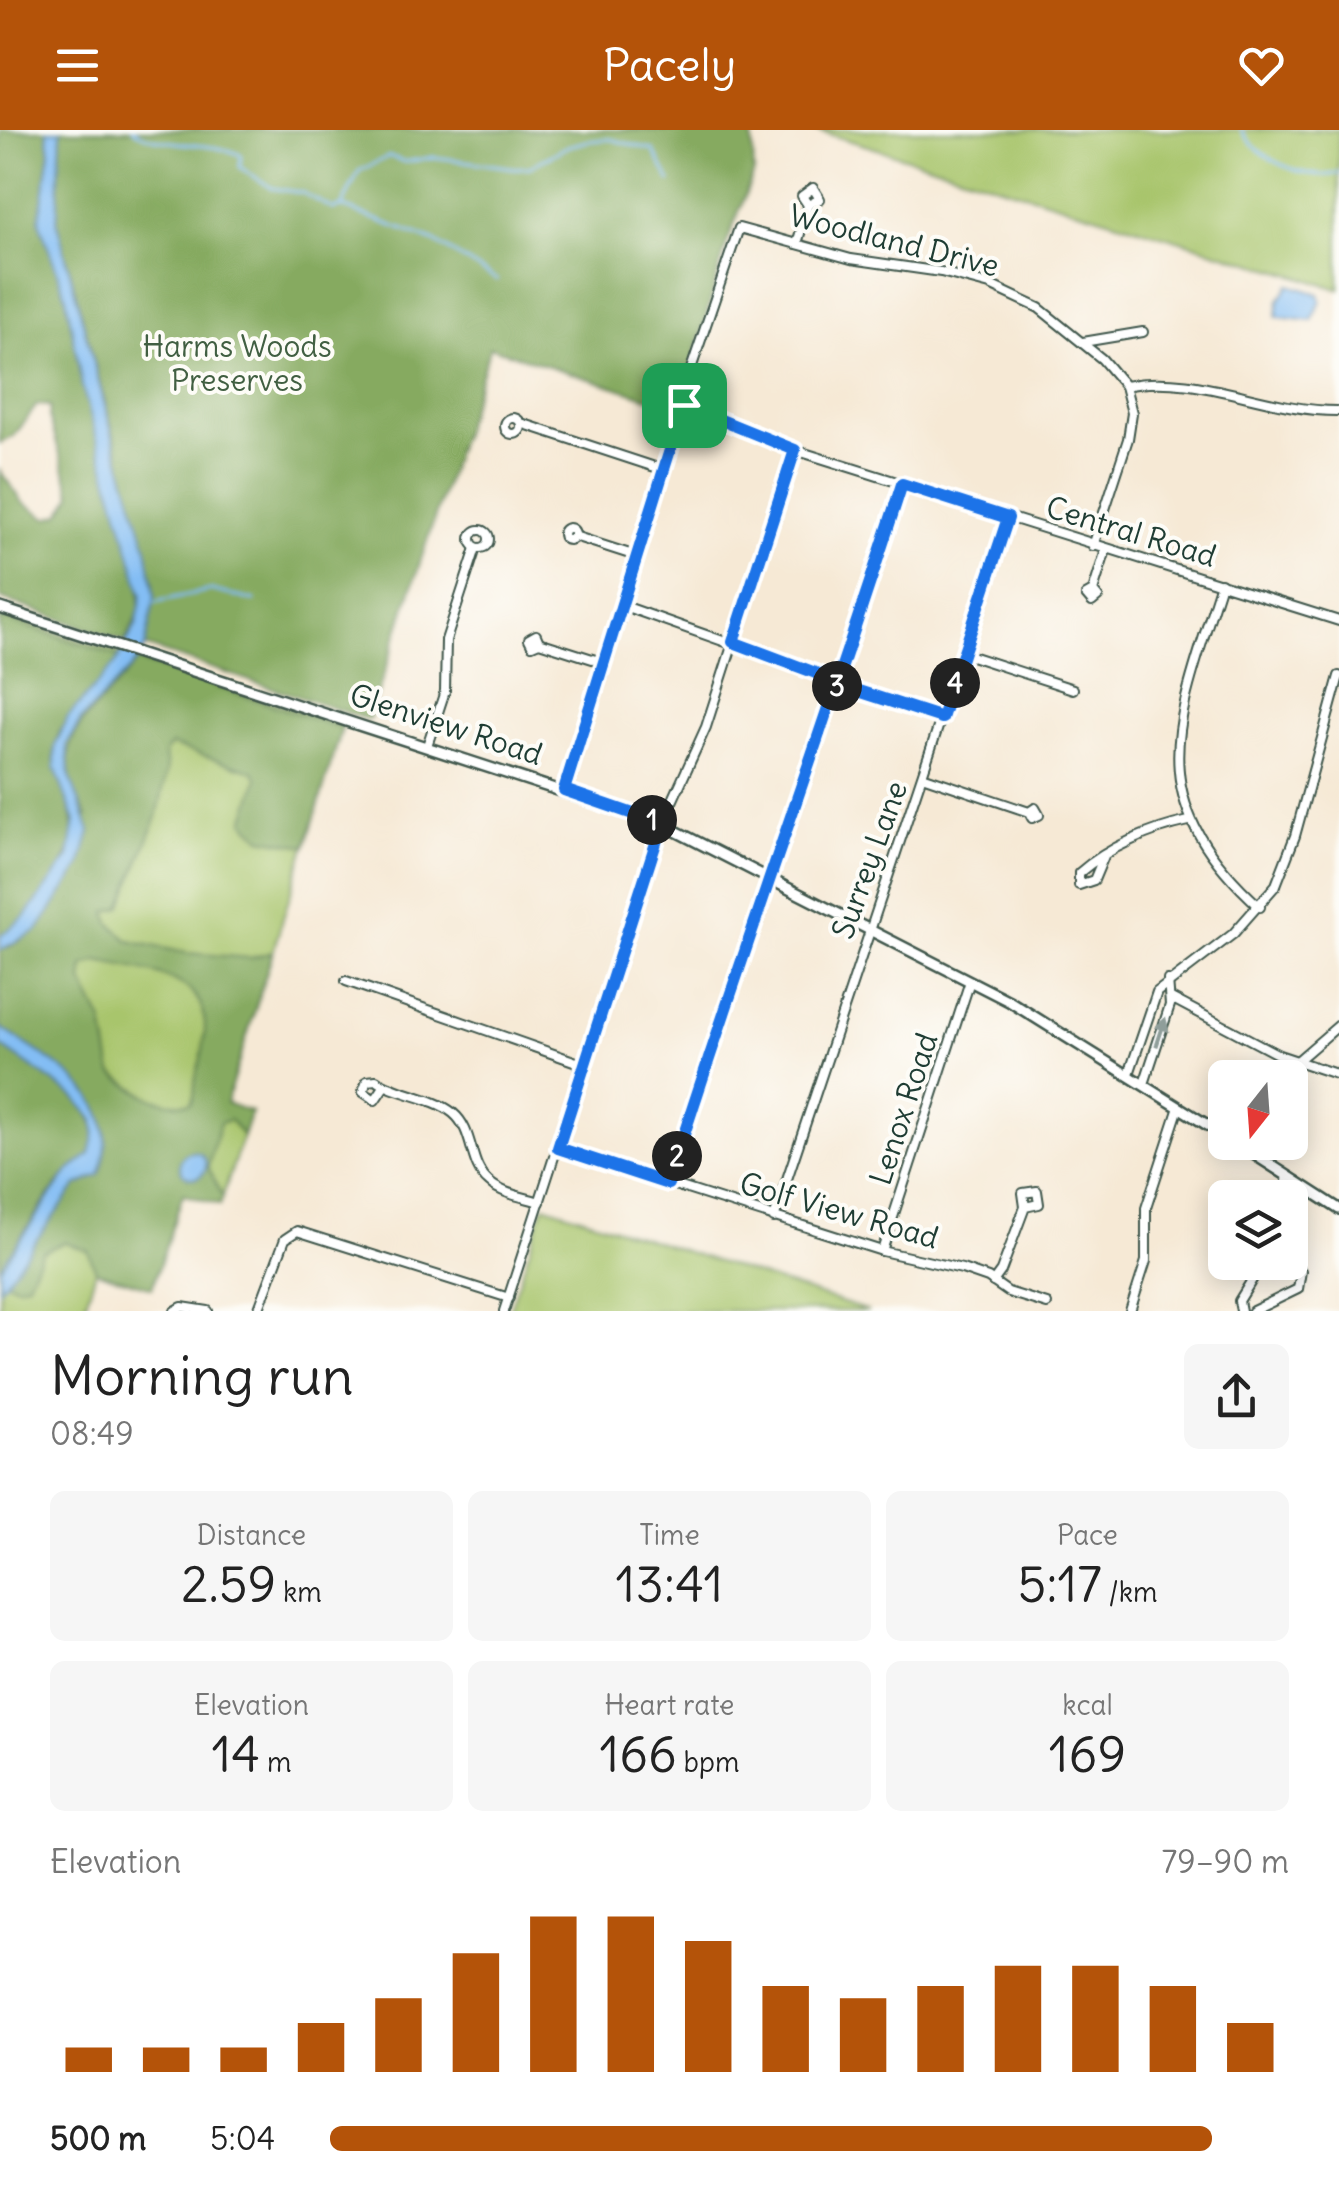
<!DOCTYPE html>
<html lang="en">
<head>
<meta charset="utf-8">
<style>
	body { margin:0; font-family:Delius,sans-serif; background:#f6f6f6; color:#222; height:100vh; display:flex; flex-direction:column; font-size:38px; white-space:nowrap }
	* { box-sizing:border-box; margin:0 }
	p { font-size:32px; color:#767676 }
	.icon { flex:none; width:55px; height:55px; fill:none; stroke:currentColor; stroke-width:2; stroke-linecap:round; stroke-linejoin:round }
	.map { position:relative; height:1181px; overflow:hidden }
	.side { display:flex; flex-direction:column; background:#fff; flex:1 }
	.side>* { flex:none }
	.needle { width:65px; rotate:197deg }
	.tools { position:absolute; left:1208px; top:930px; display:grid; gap:20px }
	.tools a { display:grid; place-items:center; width:100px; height:100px; border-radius:15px; background:#fff; box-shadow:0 5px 25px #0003; font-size:50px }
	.pin { position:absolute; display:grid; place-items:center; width:85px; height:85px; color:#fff; margin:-42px; border-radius:20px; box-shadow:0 5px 15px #0006 }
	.km { position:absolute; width:50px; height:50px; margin:-25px; border-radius:50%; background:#222; color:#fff; font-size:28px; line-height:50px; text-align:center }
	.round { display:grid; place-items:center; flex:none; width:105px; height:105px; border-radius:15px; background:#f6f6f6 }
	.overview { display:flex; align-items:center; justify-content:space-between; height:170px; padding:0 50px }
	h1 { font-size:55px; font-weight:600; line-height:75px }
	.metrics { display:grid; grid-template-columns:repeat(3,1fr); gap:15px; height:170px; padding:10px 50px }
	.metrics div { display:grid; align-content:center; border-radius:15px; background:#f6f6f6; text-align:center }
	.metrics b { font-size:50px; font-weight:600 }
	.metrics small { font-size:28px; font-weight:400 }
	.metrics p { font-size:28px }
	.chart { height:280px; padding:20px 50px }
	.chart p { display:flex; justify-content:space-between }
	.chart svg { width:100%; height:180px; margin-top:10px; stroke:#b45309; stroke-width:6 }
	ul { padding:0 50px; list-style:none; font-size:32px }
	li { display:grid; grid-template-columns:160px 120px 1fr; align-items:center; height:75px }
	li i { height:25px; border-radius:12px; background:#b45309 }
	header { display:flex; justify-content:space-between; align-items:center; height:130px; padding:0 50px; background:#b45309; color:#fff; font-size:45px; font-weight:600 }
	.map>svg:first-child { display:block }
	.green { fill:#a8c56c; stroke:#648150; stroke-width:2.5; fill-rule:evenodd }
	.forest { fill:#86aa60; stroke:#52744a; stroke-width:2.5; fill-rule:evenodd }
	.water { fill:#83bdf4; stroke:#517d94; stroke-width:2.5 }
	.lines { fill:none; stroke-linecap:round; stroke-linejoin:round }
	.stream { stroke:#83bdf4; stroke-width:2.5 }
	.minor-casing { stroke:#3f574c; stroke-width:12 }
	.major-casing { stroke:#3f574c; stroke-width:14 }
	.minor { stroke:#fff; stroke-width:8 }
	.major { stroke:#fff; stroke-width:9 }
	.oneway { fill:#8f9e9a }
	.route-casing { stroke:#fff; stroke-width:20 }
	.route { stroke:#1a73e8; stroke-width:12 }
	.labels { text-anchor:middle; stroke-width:8; stroke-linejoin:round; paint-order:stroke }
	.street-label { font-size:30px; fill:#1f3d34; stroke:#fdfcf7 }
	.park-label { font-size:30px; fill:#415f42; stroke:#fdfcf7 }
</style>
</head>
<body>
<header><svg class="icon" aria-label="menu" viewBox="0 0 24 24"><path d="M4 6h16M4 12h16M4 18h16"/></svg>Pacely<svg class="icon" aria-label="heart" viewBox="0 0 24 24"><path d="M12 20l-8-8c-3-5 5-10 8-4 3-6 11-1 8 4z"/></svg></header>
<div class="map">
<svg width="1339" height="1181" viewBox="0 0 1339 1181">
	<rect width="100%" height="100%" fill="#fdfcf7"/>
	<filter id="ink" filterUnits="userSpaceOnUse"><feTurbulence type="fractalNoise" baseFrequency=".01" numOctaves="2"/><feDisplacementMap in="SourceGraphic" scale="20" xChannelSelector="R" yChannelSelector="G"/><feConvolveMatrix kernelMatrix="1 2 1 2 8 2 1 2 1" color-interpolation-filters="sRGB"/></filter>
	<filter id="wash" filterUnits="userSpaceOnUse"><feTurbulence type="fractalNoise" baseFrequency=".0048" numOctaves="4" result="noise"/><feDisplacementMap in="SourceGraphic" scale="40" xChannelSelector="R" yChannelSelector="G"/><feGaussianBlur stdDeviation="2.25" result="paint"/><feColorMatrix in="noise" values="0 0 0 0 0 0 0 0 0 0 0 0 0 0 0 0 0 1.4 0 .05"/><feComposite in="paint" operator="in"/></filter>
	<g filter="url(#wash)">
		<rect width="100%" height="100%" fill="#f6e9d5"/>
		<!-- green -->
		<g class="green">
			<polygon points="815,0 1339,0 1339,159"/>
			<path d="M0,484L343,594L226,973L251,982L220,1075L183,1064L152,1158L96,1141L83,1181H0ZM112,943L150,968L37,1017Z"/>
			<polygon points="544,1075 868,1181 509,1181"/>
		</g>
		<!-- forest -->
		<g class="forest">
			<polygon points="0,0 47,0 50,22 41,85 66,167 82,256 140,446 140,480 125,512 0,468 0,341 23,372 47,388 60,384 72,365 49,287 50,276 37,275 14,306 0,313"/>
			<polygon points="61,0 752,0 754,42 727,113 680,278 490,217 369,590 144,516 154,454 57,93"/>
			<path d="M0,488L120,527C103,554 63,583 56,613C52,628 56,636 61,650C81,704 78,717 43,763C31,780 20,797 0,806Z"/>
			<path d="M137,531L342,598L306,716L261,708L244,691L258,649L253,641L171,615L165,622L167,641L157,687L121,777L107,782L110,793L129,811L187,823L250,828L273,822L226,973L251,982L243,1006L230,990L220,993L208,1037L223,1067L220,1075L183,1064L152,1158L96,1141L88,1121L65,1112L42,1122L28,1153L18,1156L5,1151L76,1056L99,1045C130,968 53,934 0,897V820C58,801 68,737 87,686C39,605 93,589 137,531ZM97,831C173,846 226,849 197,942C193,953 197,963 191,973C158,976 137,963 112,943L103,892L82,851L84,836Z"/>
			<path d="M0,915C29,935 118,979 90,1023C85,1032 74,1035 67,1043C42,1070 22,1108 0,1138Z"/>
		</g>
		<!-- water -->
		<g class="water">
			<polygon points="47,0 61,0 57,93 114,311 147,418 155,466 145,517 137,531 81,590 67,614 69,644 90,701 80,737 38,800 0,820 0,806 26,786 69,727 75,691 55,638 55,616 68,587 116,533 136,495 142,465 82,256 66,167 39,91 50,22"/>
			<polygon points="1290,155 1319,164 1321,171 1312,191 1277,187 1279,170"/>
			<path d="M0,897C54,934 130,968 99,1045L76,1056L0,1159V1138L68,1042L90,1024L95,1002L94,990L75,967L0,915Z"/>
			<circle cx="193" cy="1035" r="13"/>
		</g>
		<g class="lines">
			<!-- stream -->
			<g class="stream">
				<path d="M133,0C165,19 207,10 241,25L240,37L272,58L303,63L333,79L342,76L359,41L389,26L405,32L434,27L515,38L530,37L568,16L588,11L610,9L653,20L670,51"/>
				<path d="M1241,0C1258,29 1307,52 1339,43"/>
				<polyline points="343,77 433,111 497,150"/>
				<polyline points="155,472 211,460 255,471"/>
			</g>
		</g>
	</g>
	<g filter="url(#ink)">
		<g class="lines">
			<!-- minor casing -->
			<g class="minor-casing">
				<g id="minor">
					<polyline points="797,114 808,75 802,66 813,58 820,69 808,75"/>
					<polyline points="1083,212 1143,202"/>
					<path d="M1125,256C1197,241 1267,282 1339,281"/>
					<polyline points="684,275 795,320 1339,491"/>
					<circle cx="513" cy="296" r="8"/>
					<polyline points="521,293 664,340"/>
					<circle cx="569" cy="404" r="6"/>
					<circle cx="480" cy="409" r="9"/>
					<polyline points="574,406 636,426"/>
					<path d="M1221,453C1178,591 1137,666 1260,777"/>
					<polyline points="1093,461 1098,467 1092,472 1086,465 1093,461 1106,420"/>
					<polyline points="624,476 943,589"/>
					<polyline points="539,512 532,515 529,509 536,505 539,512 605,533"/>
					<polyline points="965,524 1073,559"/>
					<polyline points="427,616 445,561 446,510 476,418"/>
					<polyline points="925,647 1029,682 1032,688 1039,685 1035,678 1029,682"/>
					<polyline points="564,660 624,476 690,242 739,98 851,129 941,142 990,155 1039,178 1102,229 1125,256 1132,283 1128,309 1093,416"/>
					<path d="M1104,726L1094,750L1079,755V743C1109,717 1151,699 1189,691"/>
					<polyline points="346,851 585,935"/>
					<polyline points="1171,868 1279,925 1339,945"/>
					<polyline points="1296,932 1339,895"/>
					<polyline points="1129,944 1157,862 1233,804 1276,755 1295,706 1339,546"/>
					<polyline points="1144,954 1170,875 1168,850"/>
					<path d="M383,958L375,970L363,962L367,951L376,950C397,965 432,966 453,983C475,1001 468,1035 489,1052C502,1064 524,1067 540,1072"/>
					<polyline points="558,1018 882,1121 962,1139 988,1148 1008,1162 1047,1174"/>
					<path d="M668,1054C743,819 827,589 902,354"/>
					<polyline points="1284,1068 1288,1046"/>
					<polyline points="774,1088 1008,388"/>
					<polyline points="882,1121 970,851"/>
					<polyline points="993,1152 1001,1141 1025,1077 1023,1063 1037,1061 1039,1074 1025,1077"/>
					<polyline points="175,1181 182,1177 208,1181"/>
					<polyline points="258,1181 285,1109 297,1101 509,1168"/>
					<polyline points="504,1181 662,694 706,597 795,320"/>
					<polyline points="1130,1181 1146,1131 1146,1078 1179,977"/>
					<polyline points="1241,1181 1239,1171 1263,1132"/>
					<polyline points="1253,1181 1298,1159 1301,1141 1290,1125"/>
				</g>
			</g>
			<!-- major casing -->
			<g class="major-casing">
				<g id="major">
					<polyline points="0,478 662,694 1009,871 1225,1006"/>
					<polyline points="1235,1012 1339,1079"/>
				</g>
			</g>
			<!-- minor -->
			<use href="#minor" class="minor"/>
			<!-- major -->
			<use href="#major" class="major"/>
		</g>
		<!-- one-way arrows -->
		<defs><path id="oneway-solid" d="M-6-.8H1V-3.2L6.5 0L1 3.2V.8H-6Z" transform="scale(2.5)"/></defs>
		<use class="oneway" href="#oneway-solid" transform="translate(1161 902) rotate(-72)"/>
	</g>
	<g class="lines" filter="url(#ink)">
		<!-- route casing -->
		<g class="route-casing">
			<path id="route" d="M684,275L564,660L662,694L558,1018L668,1054C743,819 827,589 902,354L1008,388L942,588L849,558L829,548L733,512L795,320L684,275"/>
		</g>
		<!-- route -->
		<use href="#route" class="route"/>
	</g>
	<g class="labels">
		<!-- street labels -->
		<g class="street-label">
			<text transform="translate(894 111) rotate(14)" y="10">Woodland Drive</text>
			<text transform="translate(1131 402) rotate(17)" y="10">Central Road</text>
			<text transform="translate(446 595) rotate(18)" y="10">Glenview Road</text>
			<text transform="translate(870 730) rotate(-70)" y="10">Surrey Lane</text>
			<text transform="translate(904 979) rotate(-72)" y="10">Lenox Road</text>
			<text transform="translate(839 1081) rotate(16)" y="10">Golf View Road</text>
		</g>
		<!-- park labels -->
		<g class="park-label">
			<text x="237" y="227">Harms Woods<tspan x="237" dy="34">Preserves</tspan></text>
		</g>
	</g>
</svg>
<div class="tools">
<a><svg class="needle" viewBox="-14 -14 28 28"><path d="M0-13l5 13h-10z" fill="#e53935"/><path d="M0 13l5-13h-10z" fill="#767676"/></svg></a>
<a><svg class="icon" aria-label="layers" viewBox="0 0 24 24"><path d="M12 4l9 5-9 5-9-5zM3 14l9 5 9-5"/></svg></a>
</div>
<div class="pin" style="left:684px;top:275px;background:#1e9e55"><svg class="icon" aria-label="arrive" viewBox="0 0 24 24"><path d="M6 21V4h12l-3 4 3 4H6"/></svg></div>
<b class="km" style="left:652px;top:690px">1</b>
<b class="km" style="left:677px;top:1026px">2</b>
<b class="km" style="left:837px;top:556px">3</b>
<b class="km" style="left:955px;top:553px">4</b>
</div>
<section class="side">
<div class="overview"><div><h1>Morning run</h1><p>08:49</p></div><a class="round"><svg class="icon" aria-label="share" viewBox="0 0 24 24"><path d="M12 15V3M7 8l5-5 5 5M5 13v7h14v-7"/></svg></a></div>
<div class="metrics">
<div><p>Distance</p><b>2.59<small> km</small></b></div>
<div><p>Time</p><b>13:41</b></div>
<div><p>Pace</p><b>5:17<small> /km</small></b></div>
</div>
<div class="metrics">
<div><p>Elevation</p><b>14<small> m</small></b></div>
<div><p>Heart rate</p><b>166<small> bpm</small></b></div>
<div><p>kcal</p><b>169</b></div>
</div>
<div class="chart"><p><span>Elevation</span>79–90 m</p>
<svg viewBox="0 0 160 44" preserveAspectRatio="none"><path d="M5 44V38M15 44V38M25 44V38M35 44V32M45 44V26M55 44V15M65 44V6M75 44V6M85 44V12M95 44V23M105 44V26M115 44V23M125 44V18M135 44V18M145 44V23M155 44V32"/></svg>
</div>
<ul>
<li><b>500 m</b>5:04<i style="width:92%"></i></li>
</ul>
</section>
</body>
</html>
